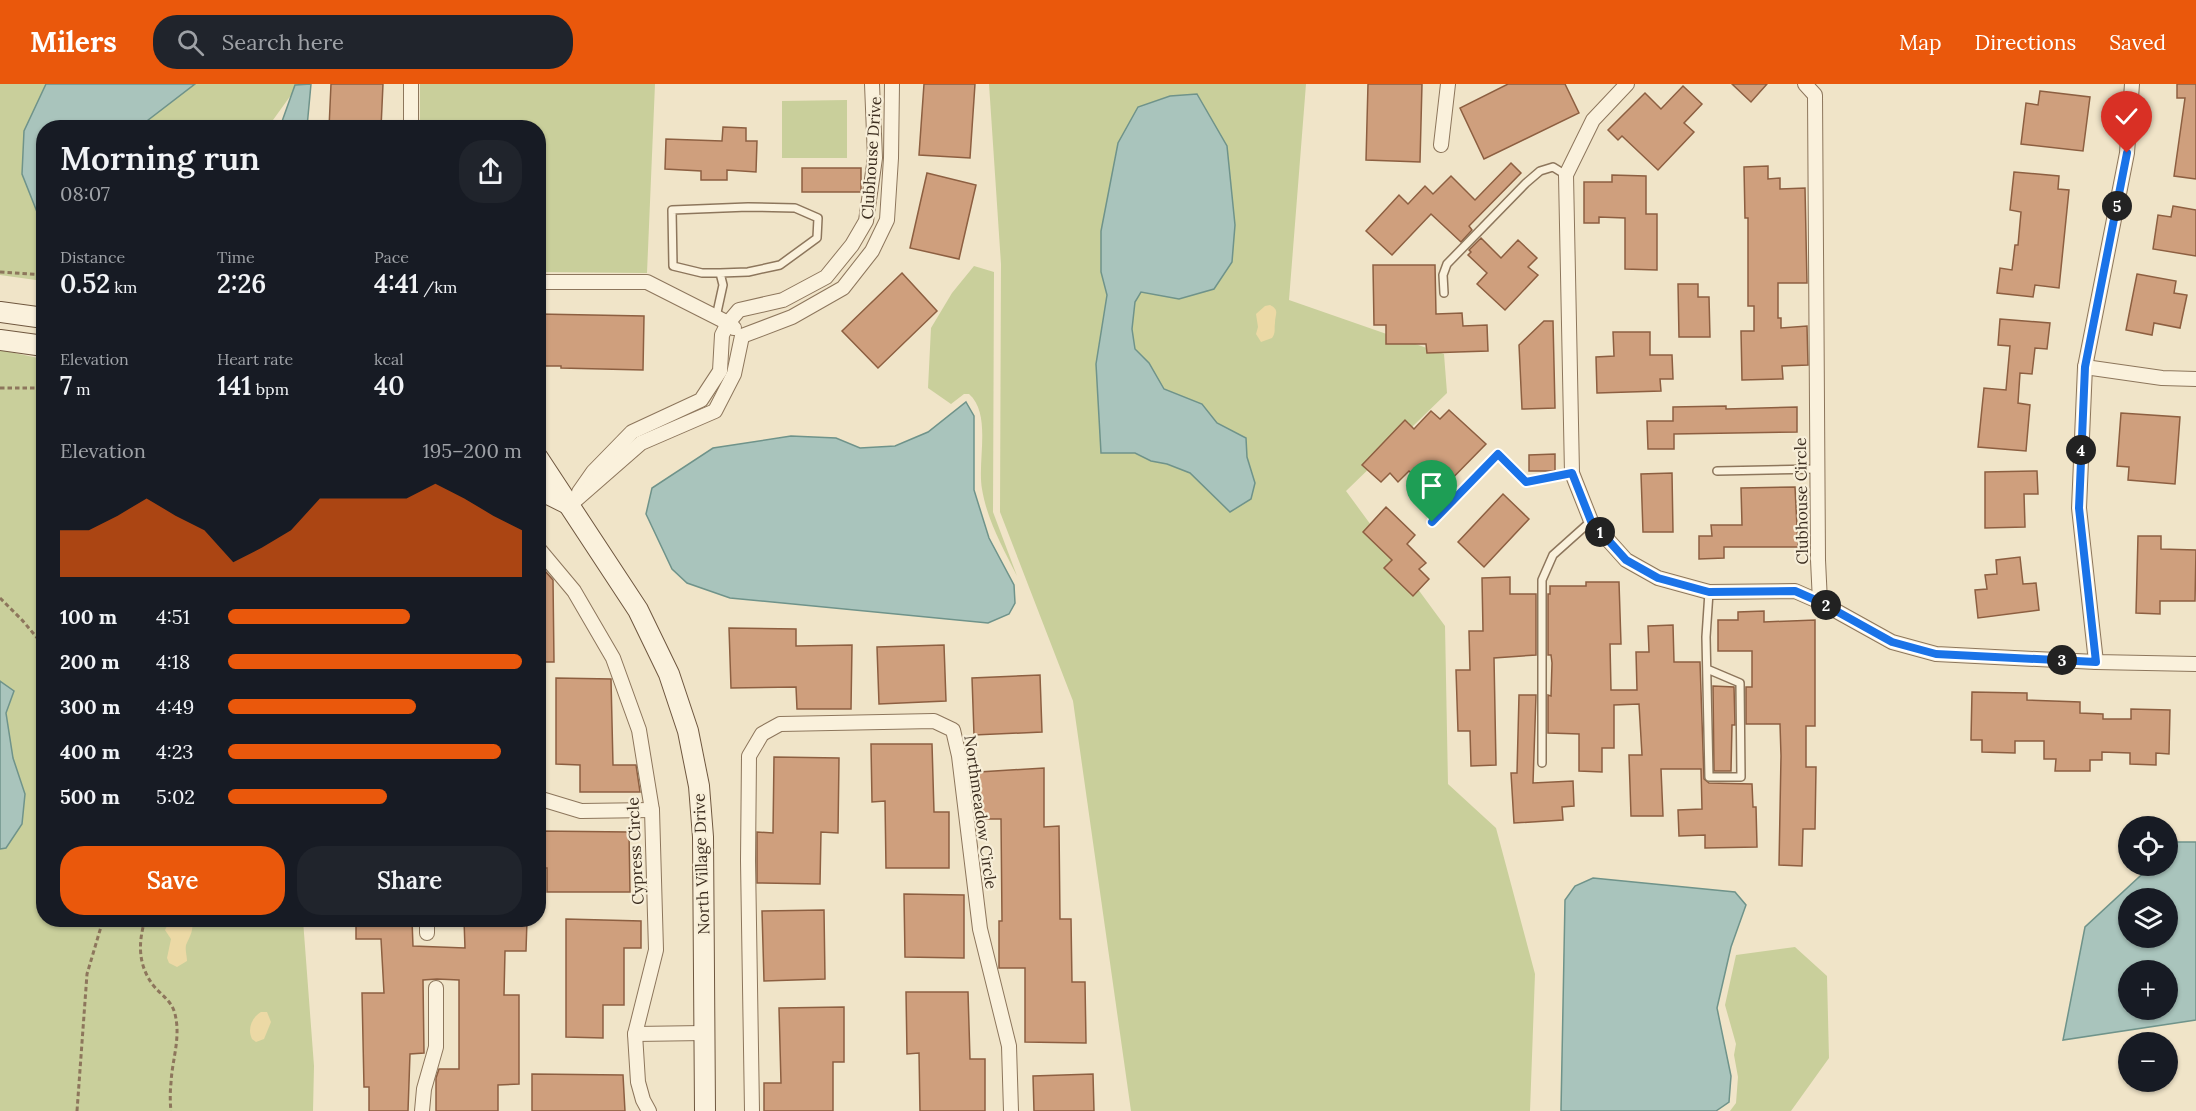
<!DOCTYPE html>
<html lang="en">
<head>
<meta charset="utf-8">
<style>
	body { margin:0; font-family:Lora,serif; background:#20242c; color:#f1f3f6; height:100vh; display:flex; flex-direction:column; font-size:22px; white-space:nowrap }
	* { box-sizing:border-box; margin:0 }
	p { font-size:20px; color:#9ea1a6 }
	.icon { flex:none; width:33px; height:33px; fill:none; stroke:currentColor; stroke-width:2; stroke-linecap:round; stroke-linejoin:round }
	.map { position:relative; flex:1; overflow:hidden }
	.sheet { position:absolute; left:36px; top:36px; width:510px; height:807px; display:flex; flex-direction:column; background:#171b24; border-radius:24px; box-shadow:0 2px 4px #0004 }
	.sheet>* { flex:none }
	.fabs { position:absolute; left:2118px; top:732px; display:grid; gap:12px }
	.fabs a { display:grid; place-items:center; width:60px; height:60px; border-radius:50%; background:#171b24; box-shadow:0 2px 4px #0004; font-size:30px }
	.pin { position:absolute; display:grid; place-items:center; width:51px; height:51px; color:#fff; margin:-62px -26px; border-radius:50% 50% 50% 0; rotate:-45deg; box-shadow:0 0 6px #0007 }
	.pin .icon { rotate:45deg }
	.km { position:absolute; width:30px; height:30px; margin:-15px; border-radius:50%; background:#222; color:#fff; font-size:16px; line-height:30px; text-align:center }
	.round { display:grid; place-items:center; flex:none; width:63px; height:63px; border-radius:24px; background:#20242c }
	.summary { display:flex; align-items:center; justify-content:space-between; height:102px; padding:0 24px }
	h1 { font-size:33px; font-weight:600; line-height:45px }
	.figures { display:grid; grid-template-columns:repeat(3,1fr); gap:9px; height:102px; padding:6px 24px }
	.figures div { display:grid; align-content:center }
	.figures b { font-size:26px; font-weight:600 }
	.figures small { font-size:16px; font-weight:400 }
	.figures p { font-size:16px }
	.chart { height:168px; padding:12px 24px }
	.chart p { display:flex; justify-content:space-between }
	.chart svg { width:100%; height:108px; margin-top:6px; fill:#ea580c; opacity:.7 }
	.button { display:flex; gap:12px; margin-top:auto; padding:12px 24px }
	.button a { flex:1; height:69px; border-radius:24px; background:#ea580c; color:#fff; font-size:24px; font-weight:600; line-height:69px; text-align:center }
	.button a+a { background:#20242c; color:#f1f3f6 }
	ul { padding:0 24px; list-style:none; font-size:20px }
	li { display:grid; grid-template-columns:96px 72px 1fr; align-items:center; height:45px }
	li i { height:15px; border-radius:8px; background:#ea580c }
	header { display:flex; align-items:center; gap:36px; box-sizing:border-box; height:84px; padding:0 30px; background:#ea580c; color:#fff }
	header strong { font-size:28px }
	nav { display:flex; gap:33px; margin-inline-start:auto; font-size:21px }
	.search { width:420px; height:54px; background:#20242c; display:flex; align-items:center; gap:15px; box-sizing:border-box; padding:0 21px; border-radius:24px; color:#9ea1a6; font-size:22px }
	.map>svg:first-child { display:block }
	.green { fill:#c9cf9b }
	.sand { fill:#ecd9a5 }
	.water { fill:#a9c4bc; stroke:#6f938a; stroke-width:1.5; fill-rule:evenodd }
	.building { fill:#cf9f7d; stroke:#8d5f41; stroke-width:1.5 }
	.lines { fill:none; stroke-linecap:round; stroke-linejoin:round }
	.lane-casing { stroke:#8d765c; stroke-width:10 }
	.street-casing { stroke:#8d765c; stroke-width:16 }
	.secondary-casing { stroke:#6f573f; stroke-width:22 }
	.path { stroke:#8d765c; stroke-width:3; stroke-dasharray:4.5 3; stroke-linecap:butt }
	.lane { stroke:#faf1dc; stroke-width:7 }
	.street { stroke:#faf1dc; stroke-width:14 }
	.secondary { stroke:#faf1dc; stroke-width:20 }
	.route-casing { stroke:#fff; stroke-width:12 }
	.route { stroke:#1a73e8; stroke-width:8 }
	.labels { text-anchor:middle; stroke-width:4.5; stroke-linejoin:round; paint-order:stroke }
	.street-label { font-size:16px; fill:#3d2e20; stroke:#f7eed8 }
</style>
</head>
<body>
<header>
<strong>Milers</strong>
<div class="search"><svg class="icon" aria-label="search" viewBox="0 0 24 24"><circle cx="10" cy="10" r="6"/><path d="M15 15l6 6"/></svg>Search here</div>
<nav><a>Map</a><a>Directions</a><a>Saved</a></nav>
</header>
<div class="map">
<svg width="2196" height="1027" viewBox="0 0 2196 1027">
	<rect width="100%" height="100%" fill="#f0e4c8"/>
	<!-- green -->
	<g class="green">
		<polygon points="0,0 299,0 273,36 272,43 44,44 43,197 0,191"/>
		<polygon points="420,0 655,0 647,189 539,188 538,44 420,43"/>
		<polygon points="989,0 1306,0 1289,216 1444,270 1447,309 1346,407 1445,542 1448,700 1496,744 1535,890 1530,1027 1131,1027 1073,617 1000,428 1001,180"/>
		<polygon points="847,16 847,74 782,74 782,17"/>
		<path d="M974,182L994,188L993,428L1017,492C1003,464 987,436 982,405C977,377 992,330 969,310H964L951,320L928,304L931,244L952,209Z"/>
		<polygon points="0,266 43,275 44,836 303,836 314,982 313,1027 0,1027"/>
		<polygon points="1795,863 1827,892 1829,974 1791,1027 1730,1027 1736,1019 1738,993 1734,971 1736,960 1725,921 1736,871"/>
	</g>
	<!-- sand -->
	<g class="sand">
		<path d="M1270,221C1280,226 1275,230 1275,239C1274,246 1276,248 1272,254L1261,258L1256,250L1258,243L1256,230L1265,222Z"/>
		<path d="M182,836H192C194,846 190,852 186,861C185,866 187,872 187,877L177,883L169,879L167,874L171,855L165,846L167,842Z"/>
		<path d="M261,928H267L271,938L264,955L256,958L252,955C247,945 252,933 261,928Z"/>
	</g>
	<!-- water -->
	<g class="water">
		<polygon points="46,0 195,0 139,43 44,44 43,143 22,90 24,47"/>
		<polygon points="311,0 307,43 280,43 295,1"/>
		<polygon points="1197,10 1227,62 1235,141 1232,178 1214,205 1179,215 1141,208 1135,218 1132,245 1135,265 1149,279 1164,305 1202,320 1217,339 1246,354 1247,373 1255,399 1251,415 1230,428 1190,389 1167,380 1151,377 1135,369 1101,369 1096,280 1107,211 1101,188 1101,147 1118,59 1138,23 1170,12"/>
		<polygon points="966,318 974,332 974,406 989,454 1014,501 1015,519 1009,530 988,539 730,514 687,499 672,485 646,430 652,404 713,364 791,352 836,354 860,364 895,362 928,348"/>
		<polygon points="0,597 14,607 6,629 13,674 25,710 22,740 6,764 0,765"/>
		<path d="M2176,758H2196V936L2063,956L2085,843L2151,782H2168V766ZM2128,814H2168V854H2128ZM2168,886V926H2128V886Z"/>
		<polygon points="1593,794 1735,808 1746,821 1731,863 1717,924 1731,992 1729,1018 1716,1027 1561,1027 1565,816 1575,802"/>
	</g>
	<!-- building -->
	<g class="building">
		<polygon points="331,0 383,0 381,44 329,44"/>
		<polygon points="924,0 975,0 970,74 919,71"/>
		<polygon points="1368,0 1422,0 1420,78 1366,76"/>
		<polygon points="1508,0 1565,0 1579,29 1484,75 1460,24"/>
		<polygon points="1732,0 1767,0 1751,18"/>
		<polygon points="2177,0 2196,0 2196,95 2174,92 2185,14 2177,14"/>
		<polygon points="1683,2 1702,20 1684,39 1694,48 1658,86 1622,52 1618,56 1608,46 1645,9 1661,25"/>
		<polygon points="2040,7 2090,13 2083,67 2021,60 2026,19 2038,21"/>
		<polygon points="723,43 746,44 746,57 757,57 756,88 727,86 727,96 701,96 701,87 665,85 666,55 722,57"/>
		<polygon points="1511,79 1521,89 1469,142 1472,146 1461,158 1431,130 1392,171 1366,147 1399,111 1408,120 1425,102 1433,110 1451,92 1475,116"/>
		<polygon points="1768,82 1768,95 1780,94 1780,105 1805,104 1807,199 1778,199 1778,234 1781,234 1781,244 1807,242 1808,281 1782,282 1783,295 1742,296 1741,247 1754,247 1754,222 1748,222 1748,134 1745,134 1744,83"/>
		<rect x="802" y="84" width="59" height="24"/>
		<polygon points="2014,88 2059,92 2058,105 2069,106 2059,204 2035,201 2033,213 1997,209 2000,184 2012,186 2015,161 2018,161 2021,128 2010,126"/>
		<polygon points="927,89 976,101 959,175 910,164"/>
		<polygon points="1612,91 1646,92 1646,130 1657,130 1657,186 1625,185 1625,134 1599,133 1599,139 1584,139 1584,98 1612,98"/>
		<polygon points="2173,122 2196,126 2196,172 2153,165 2158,131 2171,133"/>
		<polygon points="1481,154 1501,174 1518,156 1537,174 1528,183 1538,191 1505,226 1477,200 1487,189 1468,171 1471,168 1469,166"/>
		<polygon points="1373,181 1435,181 1436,230 1462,229 1463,242 1487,241 1488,267 1427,269 1426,260 1386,260 1386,241 1374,241"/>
		<polygon points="902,189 937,227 878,284 842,247"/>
		<polygon points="2137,190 2176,197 2174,209 2187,211 2180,244 2154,239 2152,251 2126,246"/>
		<polygon points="1678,200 1698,200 1698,213 1709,213 1710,253 1679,253"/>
		<polygon points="538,230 644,232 643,286 561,284 561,282 538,282"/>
		<polygon points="2000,235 2050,239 2047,265 2035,264 2032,290 2020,289 2018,319 2030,321 2026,367 1978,363 1984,304 2006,306 2010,262 1998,261"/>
		<polygon points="1544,237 1553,237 1555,324 1522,325 1519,261"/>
		<polygon points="1613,248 1650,248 1650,271 1672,271 1673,295 1660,295 1661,307 1597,309 1596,273 1614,272"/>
		<polygon points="1726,322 1726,325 1797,323 1797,348 1674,350 1674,365 1648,365 1647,337 1673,337 1673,323"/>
		<polygon points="1449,326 1486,360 1435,412 1409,387 1398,398 1390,389 1381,398 1362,381 1405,336 1414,345 1431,327 1440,335"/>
		<polygon points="2121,329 2180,333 2175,400 2128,396 2129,383 2117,382"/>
		<polygon points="1555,370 1555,387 1529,387 1529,371"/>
		<polygon points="2037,387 2038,410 2024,410 2025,443 1985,444 1985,388"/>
		<polygon points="1672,389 1673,448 1643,448 1641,390"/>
		<polygon points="1795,403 1798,463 1724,463 1724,474 1699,475 1699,452 1712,452 1711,441 1742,441 1741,404"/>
		<polygon points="1503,410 1529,435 1484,483 1458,458"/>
		<polygon points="1386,423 1415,451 1407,460 1426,479 1419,485 1429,495 1413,512 1384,484 1392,476 1363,448"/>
		<polygon points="2138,452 2161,452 2161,465 2196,466 2195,517 2160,517 2160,530 2136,529"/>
		<polygon points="2020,473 2023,500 2036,499 2039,526 1978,534 1975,506 1987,505 1985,491 1997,490 1996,476"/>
		<polygon points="538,488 546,488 553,496 554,578 538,578"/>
		<polygon points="1510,493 1510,510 1536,510 1536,571 1494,574 1496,681 1471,682 1470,647 1458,647 1456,586 1470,586 1469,547 1483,547 1482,494"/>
		<polygon points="1586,498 1619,498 1621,560 1610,560 1611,606 1637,606 1636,568 1649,568 1648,542 1673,541 1674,578 1700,578 1704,695 1709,699 1752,700 1753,723 1756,723 1757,763 1705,764 1705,751 1679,752 1678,726 1702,725 1701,685 1661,685 1663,732 1631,732 1629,671 1642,671 1639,620 1614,621 1614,664 1602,664 1602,688 1579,687 1579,650 1548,649 1548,611 1551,612 1552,579 1551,571 1548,571 1548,510 1550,510 1550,502 1586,502"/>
		<polygon points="1764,527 1764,538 1815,536 1815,642 1806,642 1806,683 1816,683 1815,745 1803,745 1802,782 1779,781 1781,672 1780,640 1746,640 1746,603 1752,603 1752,567 1718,567 1718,536 1738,536 1738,528"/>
		<polygon points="729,544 796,545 796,562 852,561 851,625 797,625 796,603 731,604"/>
		<polygon points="944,561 946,617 879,620 877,563"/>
		<polygon points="1040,591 1042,648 974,651 972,594"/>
		<polygon points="556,594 611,595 613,681 636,681 640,708 580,708 580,681 556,680"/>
		<polygon points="1713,602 1734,603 1735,641 1732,641 1731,687 1714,687"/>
		<polygon points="1972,608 2027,609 2027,616 2080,618 2080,629 2103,630 2103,635 2131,635 2131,625 2170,626 2169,670 2156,669 2156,681 2130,680 2130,669 2102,668 2102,676 2090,676 2090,687 2055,687 2056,675 2044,675 2044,657 2015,657 2015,669 1982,668 1982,656 1971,656"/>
		<polygon points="1519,611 1536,611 1533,699 1573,697 1574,722 1562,723 1563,736 1514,739 1511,689 1517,689"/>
		<polygon points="871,660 932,660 934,728 949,728 949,784 886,784 885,717 872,718"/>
		<polygon points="774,673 839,674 838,749 821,748 820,800 757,799 757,748 773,749"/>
		<polygon points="1044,684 1044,743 1059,742 1060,835 1071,835 1072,898 1085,898 1086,959 1025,958 1025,884 999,884 999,837 1002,837 1001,735 980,735 979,688"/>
		<polygon points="538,747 629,748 630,808 547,808 547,784 538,784"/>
		<polygon points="904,810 964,811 964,874 905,873"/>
		<polygon points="824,826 825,895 764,897 762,827"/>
		<polygon points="566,835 641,837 641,864 624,864 624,921 603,921 603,954 566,953"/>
		<polygon points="356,836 412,836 413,862 465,864 464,836 527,836 526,867 505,867 504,911 519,911 519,1000 498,1001 498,1027 436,1027 436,994 439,985 459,985 459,896 437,895 423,896 424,969 410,970 408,1027 369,1027 369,1003 364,1003 362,909 384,909 381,855 356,855"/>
		<polygon points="906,908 968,908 970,975 985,975 985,1027 920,1027 919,969 907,970"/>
		<polygon points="844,923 844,978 833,978 833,1027 764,1027 764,999 781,999 779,924"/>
		<polygon points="532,990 623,991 625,1027 532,1027"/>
		<polygon points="1093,990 1094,1027 1034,1027 1033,992"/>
	</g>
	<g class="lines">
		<!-- lane casing -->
		<g class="lane-casing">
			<g id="lane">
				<polyline points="1444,209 1443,191 1447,180 1526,99 1540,87 1553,83 1566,91"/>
				<polyline points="716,233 723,201 720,189 702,189 673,182 672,126 748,123 795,124 818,134 817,154 780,181 748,188 720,189"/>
				<polyline points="1717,387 1817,385"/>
				<polyline points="1432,438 1498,370 1526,398 1572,389"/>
				<polyline points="1707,585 1740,599 1741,693 1709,693 1706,553 1709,508"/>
				<polyline points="1542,679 1542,496 1553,471 1591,437"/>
			</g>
		</g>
		<!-- street casing -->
		<g class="street-casing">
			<g id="street">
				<polyline points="411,0 411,44"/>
				<polyline points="1627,0 1593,36 1566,91 1572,389 1591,437 1626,476 1658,494 1709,508 1795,507 1820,518 1892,558 1936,570 2096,578 2196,580"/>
				<polyline points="1805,0 1815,11 1818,476 1820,518"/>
				<polyline points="1441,61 1448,0"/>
				<polyline points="538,198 647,198 728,239 734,244"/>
				<polyline points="2085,283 2162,294 2196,295"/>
				<polyline points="579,408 593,388 632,348 701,316 720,287 722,251 728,239 739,226 783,216 826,193 852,161 866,137 875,74 872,0"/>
				<polyline points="570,421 641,359 715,327 734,290 742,252 792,233 843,204 872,167 887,136 891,74 892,0"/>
				<polyline points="538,464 574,507 613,574 639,646 652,726 656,866 635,950 638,998 643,1016 649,1027"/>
				<polyline points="2096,578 2079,424 2085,283 2127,69 2132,0"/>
				<polyline points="538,714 581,727 652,726"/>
				<polyline points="427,836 427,849"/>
				<polyline points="635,950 704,949"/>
				<polyline points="422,1027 424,1005 436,963 436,904"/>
				<polyline points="752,1027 748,777 749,672 762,650 780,640 934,637 953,646 959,672 980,845 1009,962 1011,1027"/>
			</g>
		</g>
		<!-- secondary casing -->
		<g class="secondary-casing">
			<g id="secondary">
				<polyline points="0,228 44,234"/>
				<polyline points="0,256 44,262"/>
				<polyline points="538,374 638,526 669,590 688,647 699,702 703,753 705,1027"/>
				<polyline points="538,405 568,420"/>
			</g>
		</g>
		<!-- path -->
		<g class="path">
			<polyline points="259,44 260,38"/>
			<polyline points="0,188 44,191"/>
			<polyline points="0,304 44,304"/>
			<polyline points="0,514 22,536 44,562"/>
			<path d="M145,836C138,859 138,881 153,901C161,911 172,917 175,930C181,954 172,976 171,999C170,1008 170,1018 171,1027"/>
			<polyline points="77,1027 87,890 103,836"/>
		</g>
		<!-- lane -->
		<use href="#lane" class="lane"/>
		<!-- street -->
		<use href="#street" class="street"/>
		<!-- secondary -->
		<use href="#secondary" class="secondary"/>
	</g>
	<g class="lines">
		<!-- route casing -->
		<g class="route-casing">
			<polyline id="route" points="1432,438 1498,370 1526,398 1572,389 1591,437 1626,476 1658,494 1709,508 1795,507 1820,518 1892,558 1936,570 2096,578 2079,424 2085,283 2127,69"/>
		</g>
		<!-- route -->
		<use href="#route" class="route"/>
	</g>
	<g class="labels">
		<!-- street labels -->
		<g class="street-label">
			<text transform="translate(871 74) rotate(-86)" y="6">Clubhouse Drive</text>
			<text transform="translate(1801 417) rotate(-91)" y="6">Clubhouse Circle</text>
			<text transform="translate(981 728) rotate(82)" y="6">Northmeadow Circle</text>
			<text transform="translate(635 767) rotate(-93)" y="6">Cypress Circle</text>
			<text transform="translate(701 780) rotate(-92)" y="6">North Village Drive</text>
		</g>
	</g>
</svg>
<div class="fabs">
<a><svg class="icon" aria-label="locate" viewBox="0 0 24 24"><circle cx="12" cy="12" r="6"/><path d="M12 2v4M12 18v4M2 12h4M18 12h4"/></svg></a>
<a><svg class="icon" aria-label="layers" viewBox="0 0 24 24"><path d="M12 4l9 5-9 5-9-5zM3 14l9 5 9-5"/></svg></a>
<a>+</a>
<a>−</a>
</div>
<div class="pin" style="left:1432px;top:438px;background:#1e9e55"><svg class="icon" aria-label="arrive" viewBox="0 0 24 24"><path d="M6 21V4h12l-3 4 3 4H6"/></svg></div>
<div class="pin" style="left:2127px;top:69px;background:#d93025"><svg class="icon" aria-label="check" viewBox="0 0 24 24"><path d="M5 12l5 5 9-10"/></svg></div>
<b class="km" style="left:1600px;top:448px">1</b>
<b class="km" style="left:1826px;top:521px">2</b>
<b class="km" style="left:2062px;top:576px">3</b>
<b class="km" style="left:2081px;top:366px">4</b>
<b class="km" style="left:2117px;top:122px">5</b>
<section class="sheet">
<div class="summary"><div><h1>Morning run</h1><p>08:07</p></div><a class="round"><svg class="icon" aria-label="share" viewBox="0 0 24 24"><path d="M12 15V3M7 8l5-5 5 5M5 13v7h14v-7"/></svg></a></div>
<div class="figures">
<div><p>Distance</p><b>0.52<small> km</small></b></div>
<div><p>Time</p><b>2:26</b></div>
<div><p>Pace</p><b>4:41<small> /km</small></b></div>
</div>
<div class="figures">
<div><p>Elevation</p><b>7<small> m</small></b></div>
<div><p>Heart rate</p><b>141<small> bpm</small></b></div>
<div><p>kcal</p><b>40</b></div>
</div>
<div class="chart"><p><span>Elevation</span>195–200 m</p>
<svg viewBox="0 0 160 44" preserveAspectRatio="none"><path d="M0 44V25L10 25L20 19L30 12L40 19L50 25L60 38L70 32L80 25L90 12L100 12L110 12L120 12L130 6L140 12L150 19L160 25V44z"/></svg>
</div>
<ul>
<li><b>100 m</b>4:51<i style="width:62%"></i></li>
<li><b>200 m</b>4:18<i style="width:100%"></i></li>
<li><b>300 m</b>4:49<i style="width:64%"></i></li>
<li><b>400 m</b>4:23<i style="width:93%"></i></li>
<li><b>500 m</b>5:02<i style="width:54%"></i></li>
</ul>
<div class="button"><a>Save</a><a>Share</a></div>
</section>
</div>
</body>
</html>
